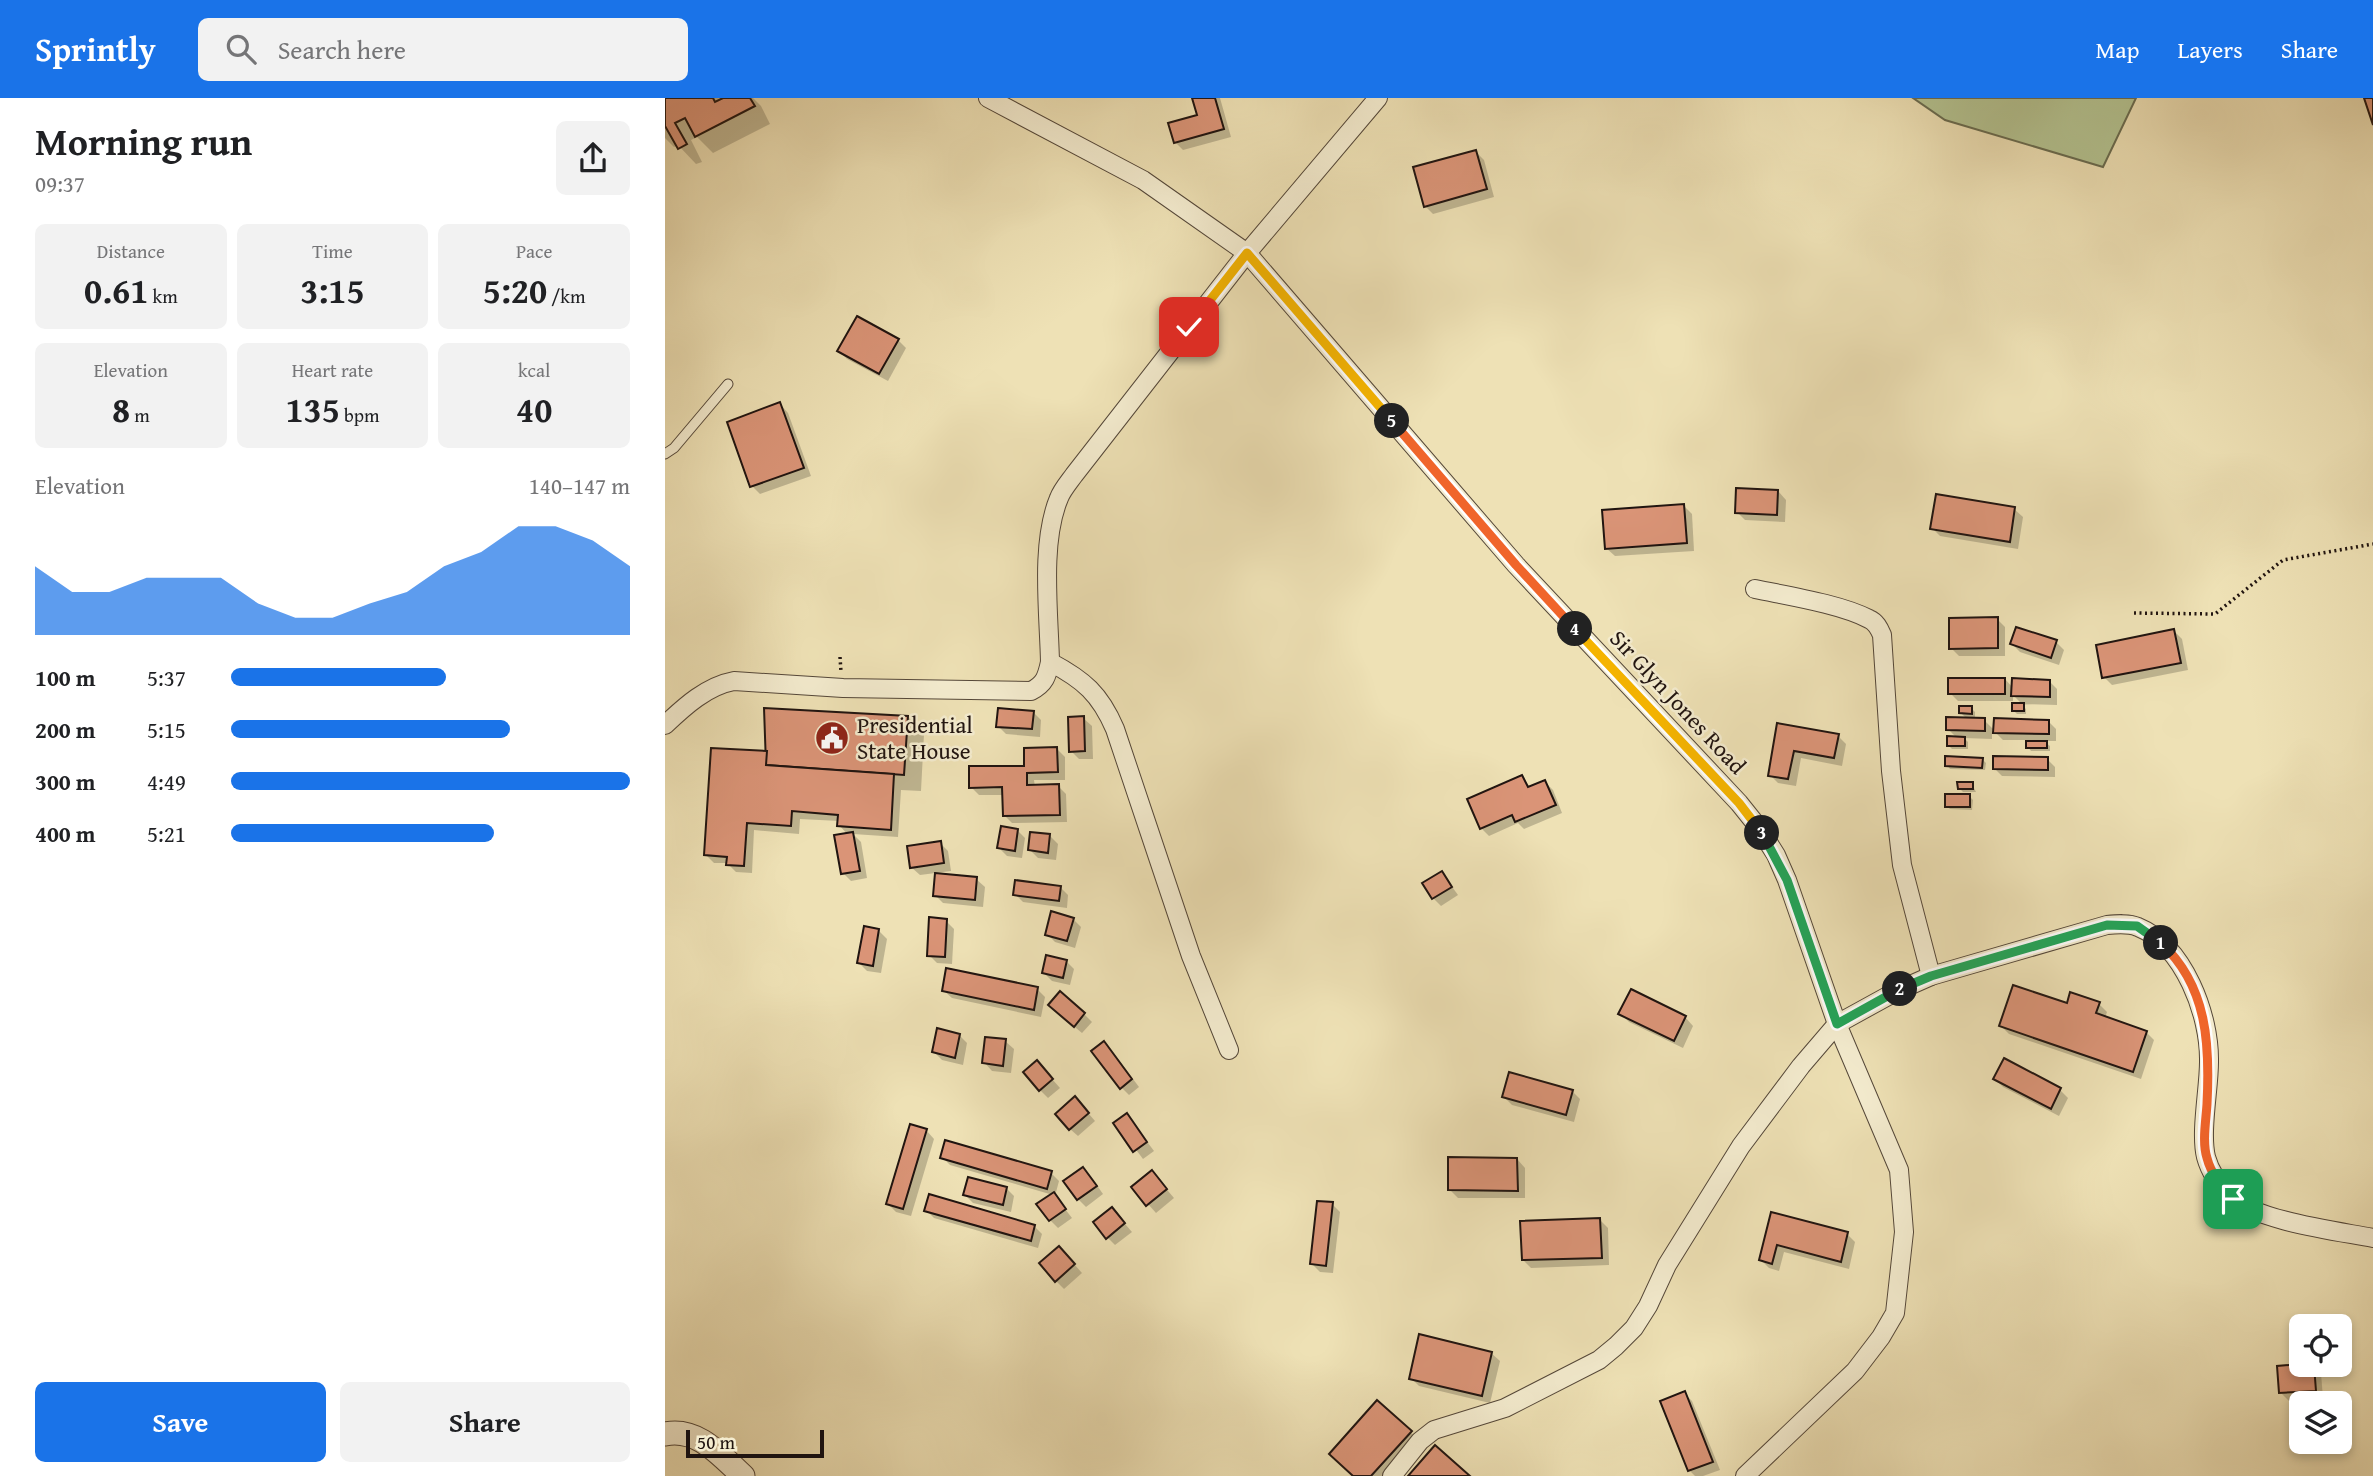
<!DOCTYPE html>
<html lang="en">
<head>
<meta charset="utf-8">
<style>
	body { margin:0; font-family:"Gentium Book Plus",serif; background:#f2f2f2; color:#202124; height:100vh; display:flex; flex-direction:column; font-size:26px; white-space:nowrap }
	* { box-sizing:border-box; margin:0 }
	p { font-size:23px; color:#757577 }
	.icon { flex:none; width:38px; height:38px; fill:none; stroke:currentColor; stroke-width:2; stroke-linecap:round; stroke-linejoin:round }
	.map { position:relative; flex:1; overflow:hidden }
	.drawer { display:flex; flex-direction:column; background:#fff; width:665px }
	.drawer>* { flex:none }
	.controls { position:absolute; left:1624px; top:1216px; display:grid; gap:14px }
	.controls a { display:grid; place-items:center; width:63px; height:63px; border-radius:10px; background:#fff; box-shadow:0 4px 10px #0003; font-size:35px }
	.scale { position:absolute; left:21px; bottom:18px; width:138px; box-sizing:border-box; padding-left:7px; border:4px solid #201410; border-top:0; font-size:19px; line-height:24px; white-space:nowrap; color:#201410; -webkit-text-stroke:5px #f4eccf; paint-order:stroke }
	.pin { position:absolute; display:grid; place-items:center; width:60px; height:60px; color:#fff; margin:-30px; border-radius:14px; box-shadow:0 4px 10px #0006 }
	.km { position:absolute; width:35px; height:35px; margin:-18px; border-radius:50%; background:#222; color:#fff; font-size:19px; line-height:35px; text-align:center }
	.round { display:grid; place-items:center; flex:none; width:74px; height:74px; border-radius:10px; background:#f2f2f2 }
	.headline { display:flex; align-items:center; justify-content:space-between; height:119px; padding:0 35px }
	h1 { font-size:38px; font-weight:700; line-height:52px }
	.stats { display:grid; grid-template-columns:repeat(3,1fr); gap:10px; height:119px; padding:7px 35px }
	.stats div { display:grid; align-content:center; border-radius:10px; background:#f2f2f2; text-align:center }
	.stats b { font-size:35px; font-weight:700 }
	.stats small { font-size:19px; font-weight:400 }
	.stats p { font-size:19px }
	.chart { height:196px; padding:14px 35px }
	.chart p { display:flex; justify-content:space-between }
	.chart svg { width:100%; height:126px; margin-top:7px; fill:#1a73e8; opacity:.7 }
	.primary-button { display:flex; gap:14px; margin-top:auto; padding:14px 35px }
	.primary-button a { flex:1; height:80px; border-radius:10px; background:#1a73e8; color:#fff; font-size:28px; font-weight:700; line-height:80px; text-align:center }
	.primary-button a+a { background:#f2f2f2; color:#202124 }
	ul { padding:0 35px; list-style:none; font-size:23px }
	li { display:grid; grid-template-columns:112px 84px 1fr; align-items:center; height:52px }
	li i { height:18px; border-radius:9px; background:#1a73e8 }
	header { display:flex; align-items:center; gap:42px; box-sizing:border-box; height:98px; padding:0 35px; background:#1a73e8; color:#fff }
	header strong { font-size:33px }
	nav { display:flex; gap:38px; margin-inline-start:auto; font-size:24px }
	.search { width:490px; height:63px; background:#f2f2f2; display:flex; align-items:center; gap:18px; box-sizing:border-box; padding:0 24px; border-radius:10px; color:#757577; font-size:26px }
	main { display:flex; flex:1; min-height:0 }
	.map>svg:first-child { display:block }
	.green { fill:#b4c391; stroke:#6a6c50; stroke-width:2 }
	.shadow { fill:#0003 }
	.building { fill:#da9477; stroke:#201410; stroke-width:2 }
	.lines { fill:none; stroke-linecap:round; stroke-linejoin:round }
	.service-casing { stroke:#544739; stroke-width:11 }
	.minor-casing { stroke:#544739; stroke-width:20 }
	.tertiary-casing { stroke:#544739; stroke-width:25 }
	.path { stroke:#201410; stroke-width:3.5; stroke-dasharray:2 3.5; stroke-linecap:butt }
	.service { stroke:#f4eccf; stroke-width:9 }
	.minor { stroke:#f4eccf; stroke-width:18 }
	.tertiary { stroke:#f4eccf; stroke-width:23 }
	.split-1-casing { stroke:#fff; stroke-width:14 }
	.split-2-casing { stroke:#fff; stroke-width:14 }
	.split-3-casing { stroke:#fff; stroke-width:14 }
	.split-4-casing { stroke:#fff; stroke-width:14 }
	.split-5-casing { stroke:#fff; stroke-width:14 }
	.split-6-casing { stroke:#fff; stroke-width:14 }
	.split-1 { stroke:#f0652b; stroke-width:9 }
	.split-2 { stroke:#22a559; stroke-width:9 }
	.split-3 { stroke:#22a559; stroke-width:9 }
	.split-4 { stroke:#f5b400; stroke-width:9 }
	.split-5 { stroke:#f0652b; stroke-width:9 }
	.split-6 { stroke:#f5b400; stroke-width:9 }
	.labels { text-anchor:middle; stroke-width:5; stroke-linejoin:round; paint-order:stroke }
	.street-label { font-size:23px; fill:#201410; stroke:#f4eccf }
	.poi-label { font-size:23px; fill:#201410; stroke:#f4eccf; text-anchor:start }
</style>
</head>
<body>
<header>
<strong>Sprintly</strong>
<div class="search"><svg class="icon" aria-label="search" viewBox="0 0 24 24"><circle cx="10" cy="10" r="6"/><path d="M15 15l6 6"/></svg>Search here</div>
<nav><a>Map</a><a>Layers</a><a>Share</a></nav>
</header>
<main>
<section class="drawer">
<div class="headline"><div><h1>Morning run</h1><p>09:37</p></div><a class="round"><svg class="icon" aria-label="share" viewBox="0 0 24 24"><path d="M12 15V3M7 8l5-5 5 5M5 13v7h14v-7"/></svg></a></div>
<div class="stats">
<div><p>Distance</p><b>0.61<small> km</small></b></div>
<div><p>Time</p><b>3:15</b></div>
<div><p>Pace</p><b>5:20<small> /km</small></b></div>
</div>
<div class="stats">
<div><p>Elevation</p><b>8<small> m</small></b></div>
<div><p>Heart rate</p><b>135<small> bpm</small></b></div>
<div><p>kcal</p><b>40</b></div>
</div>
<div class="chart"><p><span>Elevation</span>140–147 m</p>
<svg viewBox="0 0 160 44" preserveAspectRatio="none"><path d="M0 44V20L10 29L20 29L30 24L40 24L50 24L60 33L70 38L80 38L90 33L100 29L110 20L120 15L130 6L140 6L150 11L160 20V44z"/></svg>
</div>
<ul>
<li><b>100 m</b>5:37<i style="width:54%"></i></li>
<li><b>200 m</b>5:15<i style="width:70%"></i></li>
<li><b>300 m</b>4:49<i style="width:100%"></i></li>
<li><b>400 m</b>5:21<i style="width:66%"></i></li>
</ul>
<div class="primary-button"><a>Save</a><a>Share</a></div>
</section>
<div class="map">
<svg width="1708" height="1378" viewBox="0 0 1708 1378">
	<rect width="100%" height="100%" fill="#eee1b5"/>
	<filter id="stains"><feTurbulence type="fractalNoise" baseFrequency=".00286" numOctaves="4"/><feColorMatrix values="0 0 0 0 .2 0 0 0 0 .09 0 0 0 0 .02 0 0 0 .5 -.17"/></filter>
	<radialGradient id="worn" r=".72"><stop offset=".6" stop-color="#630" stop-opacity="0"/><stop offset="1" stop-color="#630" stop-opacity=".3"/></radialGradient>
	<!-- green -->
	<polygon class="green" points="1248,0 1471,0 1438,69 1280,22"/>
	<!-- shadow -->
	<g class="shadow">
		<polygon points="0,0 88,0 96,8 105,26 48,55 32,39 26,42 37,64 31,66 13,47 9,49 0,40"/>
		<polygon points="529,0 555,0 566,39 518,52 510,44 535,18"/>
		<polygon points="811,54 819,62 829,99 768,116 760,108"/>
		<polygon points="233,242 241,250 223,283 182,261 174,253"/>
		<polygon points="115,306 123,315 146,378 95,396 87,388"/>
		<polygon points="1113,393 1121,402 1120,424 1080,422 1072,414"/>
		<polygon points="1019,408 1027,416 1029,453 950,458 941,450"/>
		<polygon points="1349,411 1358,419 1353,451 1275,438 1267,430"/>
		<polygon points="1332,521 1340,529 1340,558 1294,558 1286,550"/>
		<polygon points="1509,533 1517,541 1523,572 1447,587 1439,579"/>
		<polygon points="1391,544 1399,552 1394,567 1355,554 1347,546"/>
		<polygon points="1340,581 1348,590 1384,583 1392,591 1392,607 1356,606 1361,611 1361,616 1352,616 1349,613 1358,607 1348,597 1348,603 1293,603 1285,595"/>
		<polygon points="1306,610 1310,614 1310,622 1319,622 1330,633 1383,623 1391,631 1391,643 1379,643 1385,648 1385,653 1366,653 1363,649 1363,642 1338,642 1327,631 1327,641 1299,640 1303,644 1303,651 1287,651 1283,647 1292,640 1283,631 1303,622 1296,615"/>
		<polygon points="368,614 376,622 375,639 341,636 333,628"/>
		<polygon points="243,619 259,636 256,693 236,692 233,739 188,736 196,744 202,780 186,783 178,775 183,737 174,727 174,723 135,721 134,736 89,732 87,775 71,774 62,765 49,765 41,757 102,655"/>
		<polygon points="418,620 427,628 428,661 414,661 406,653"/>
		<polygon points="1114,627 1173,638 1181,646 1177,668 1136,660 1131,688 1113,685 1105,677"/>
		<polygon points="392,651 400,659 400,682 369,682 370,689 393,688 401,696 402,724 347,725 339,717 339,697 314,697 306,689 361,669"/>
		<polygon points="1317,661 1321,665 1320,672 1285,671 1282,667"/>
		<polygon points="1382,661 1390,669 1390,679 1337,678 1329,670"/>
		<polygon points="857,679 866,690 880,684 888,692 897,715 859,731 853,725 824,738 816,730"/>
		<polygon points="1307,686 1311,694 1298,694 1294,690"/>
		<polygon points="1304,698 1308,702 1307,712 1285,711 1281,708"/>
		<polygon points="352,732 360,740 357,760 342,758 334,750"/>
		<polygon points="385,738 393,746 391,762 373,760 365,752"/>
		<polygon points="275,745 283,753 286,773 255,777 246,769"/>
		<polygon points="777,775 793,797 776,808 768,800"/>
		<polygon points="311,781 320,789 318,809 278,805 270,797"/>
		<polygon points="395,789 403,797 402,810 358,804 350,796"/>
		<polygon points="408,821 416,829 410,850 390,844 382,836"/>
		<polygon points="281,823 289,831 287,866 272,865 264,857"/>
		<polygon points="214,833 222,841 216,875 202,873 194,865"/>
		<polygon points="401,863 409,871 405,887 387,883 379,875"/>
		<polygon points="372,891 380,899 376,919 287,900 278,892"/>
		<polygon points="967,893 1020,919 1028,928 1018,950 964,924 956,916"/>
		<polygon points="1434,906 1442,914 1440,920 1481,934 1489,942 1476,981 1344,936 1336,928 1403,907"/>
		<polygon points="393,915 419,916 427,924 417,935"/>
		<polygon points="294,937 302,945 298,967 277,962 269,954"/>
		<polygon points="340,943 349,951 346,975 327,973 319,964"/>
		<polygon points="447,953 474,989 464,997 456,989"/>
		<polygon points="1339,963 1395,992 1403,1000 1394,1018 1338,989 1330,981"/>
		<polygon points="380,973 395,990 383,1000 375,992"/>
		<polygon points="907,993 915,1001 909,1024 847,1007 839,999"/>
		<polygon points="418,1009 430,1023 413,1038 405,1031"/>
		<polygon points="462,1017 489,1053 478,1061 451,1025"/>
		<polygon points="261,1032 269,1041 246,1118 231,1114 223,1106"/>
		<polygon points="277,1059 386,1075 394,1083 390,1098 407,1120 393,1130 385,1122 388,1097 285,1067"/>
		<polygon points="852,1061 860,1070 860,1100 793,1100 785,1092"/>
		<polygon points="487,1074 509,1100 491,1115 468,1089"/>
		<polygon points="426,1079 438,1096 421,1109 413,1101"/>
		<polygon points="341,1090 349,1098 346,1114 308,1105 300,1097"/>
		<polygon points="667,1106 675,1114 668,1175 655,1174 647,1166"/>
		<polygon points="261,1112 369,1128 377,1136 373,1150 269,1120"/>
		<polygon points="1108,1116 1182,1136 1190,1144 1184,1171 1119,1154 1114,1173 1104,1170 1096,1162"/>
		<polygon points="454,1119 467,1134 450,1147 442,1139"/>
		<polygon points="935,1122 943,1130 944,1167 866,1170 858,1162"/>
		<polygon points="402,1158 417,1175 399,1191 391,1183"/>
		<polygon points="826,1255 835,1263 825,1305 754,1288 746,1280"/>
		<polygon points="1648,1267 1656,1275 1658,1300 1624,1303 1616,1295"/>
		<polygon points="1019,1295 1027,1303 1055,1372 1038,1378 1030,1378 1024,1372"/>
		<polygon points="745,1334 753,1342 721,1378 690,1378"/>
	</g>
	<!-- building -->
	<g class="building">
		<polygon points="0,0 48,0 50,4 58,0 85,0 90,8 30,39 20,20 10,25 22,46 13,51 0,28"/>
		<polygon points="527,0 550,0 559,31 509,45 503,25 532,17"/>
		<polygon points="1699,0 1708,0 1708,27"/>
		<polygon points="811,52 822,91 759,109 748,69"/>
		<polygon points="192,218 234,241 214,276 172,253"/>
		<polygon points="115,304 139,370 85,389 62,324"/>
		<polygon points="1071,390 1113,392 1112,417 1070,415"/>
		<polygon points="1271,396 1350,409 1345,444 1265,431"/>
		<polygon points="1019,406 1022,445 940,451 937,412"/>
		<polygon points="1333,519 1333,550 1284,551 1284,520"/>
		<polygon points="1351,529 1392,542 1386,560 1345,546"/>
		<polygon points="1509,531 1516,565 1437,580 1431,547"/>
		<rect x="1283" y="580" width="57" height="16"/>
		<polygon points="1347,580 1385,582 1385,599 1346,598"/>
		<rect x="1347" y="605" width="12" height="8"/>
		<polygon points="1294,608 1307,608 1307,616 1294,615"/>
		<polygon points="99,610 243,618 239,677 101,667"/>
		<polygon points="333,610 369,613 367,631 331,629"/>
		<polygon points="419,618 420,653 404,654 403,619"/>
		<polygon points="1281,619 1320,620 1320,633 1281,632"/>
		<polygon points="1329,620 1384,622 1384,636 1328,635"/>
		<polygon points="1112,625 1174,636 1169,660 1129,653 1123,681 1103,678"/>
		<polygon points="1282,638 1300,639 1300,648 1282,648"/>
		<rect x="1361" y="643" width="21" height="7"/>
		<polygon points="392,649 393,674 362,675 362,687 394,686 395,717 338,718 337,689 304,690 304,668 359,668 359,650"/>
		<polygon points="46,650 102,653 101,667 229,676 226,732 172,728 173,717 127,713 126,728 82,725 79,768 61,767 62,759 39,757"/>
		<polygon points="1280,658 1318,660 1317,670 1280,668"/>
		<polygon points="1328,658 1383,659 1383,672 1328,671"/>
		<polygon points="857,677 863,689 880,682 891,707 850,724 847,717 815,731 802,701"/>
		<polygon points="1292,684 1308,684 1308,691 1293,691"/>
		<rect x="1280" y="696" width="25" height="13"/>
		<polygon points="336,728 353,731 350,753 332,750"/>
		<polygon points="188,734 195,773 176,776 169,737"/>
		<polygon points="365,734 385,736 383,755 363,752"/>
		<polygon points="276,743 279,765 245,770 242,748"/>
		<polygon points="777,773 787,789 767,801 757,785"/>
		<polygon points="270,775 312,779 310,802 268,798"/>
		<polygon points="350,782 396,788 394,803 348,797"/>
		<polygon points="386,813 409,820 402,843 380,837"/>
		<polygon points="264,819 282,821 280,859 262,858"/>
		<polygon points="199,828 214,831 208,868 192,865"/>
		<polygon points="381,857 402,862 398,880 377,875"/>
		<polygon points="281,870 373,889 369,912 277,893"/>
		<polygon points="1348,887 1402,905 1405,894 1435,904 1431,915 1482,933 1468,974 1334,928"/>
		<polygon points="966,891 1021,918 1009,943 953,916"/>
		<polygon points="395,893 420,915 409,929 383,907"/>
		<polygon points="272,930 295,936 290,960 267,954"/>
		<polygon points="320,939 341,941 338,968 317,965"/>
		<polygon points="439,943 467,981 455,991 426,953"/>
		<polygon points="1339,960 1396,990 1386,1011 1328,981"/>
		<polygon points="372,962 388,981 374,993 358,974"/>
		<polygon points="844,974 908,992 901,1017 837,999"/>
		<polygon points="410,998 424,1015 404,1032 390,1016"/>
		<polygon points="462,1015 482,1044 468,1054 448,1025"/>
		<polygon points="245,1026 262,1031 238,1111 221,1106"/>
		<polygon points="280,1042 387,1073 382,1091 275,1060"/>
		<polygon points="783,1059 852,1060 853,1093 783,1092"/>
		<polygon points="418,1069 432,1088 412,1102 398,1083"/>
		<polygon points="487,1072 502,1091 481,1108 466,1089"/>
		<polygon points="303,1079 342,1089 338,1107 298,1097"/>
		<polygon points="389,1094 401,1111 384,1123 371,1106"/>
		<polygon points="264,1096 370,1127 366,1143 259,1113"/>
		<polygon points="652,1103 668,1104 661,1168 645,1166"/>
		<polygon points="447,1109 460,1125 441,1141 428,1124"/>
		<polygon points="1106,1114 1183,1134 1176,1164 1112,1147 1107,1166 1094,1162"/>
		<polygon points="935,1120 937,1160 857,1162 855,1123"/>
		<polygon points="394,1148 410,1166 390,1184 374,1165"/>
		<polygon points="754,1236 827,1254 817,1298 744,1281"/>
		<polygon points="1636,1266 1649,1267 1651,1293 1614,1295 1612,1268"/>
		<polygon points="1020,1293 1048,1364 1023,1373 995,1303"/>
		<polygon points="712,1302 747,1333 706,1378 688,1378 664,1356"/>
		<polygon points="770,1347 805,1378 743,1378"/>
	</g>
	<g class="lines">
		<!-- service casing -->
		<g class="service-casing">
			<polyline id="service" points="0,356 9,350 63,286"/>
		</g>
		<!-- minor casing -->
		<g class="minor-casing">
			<g id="minor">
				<polyline points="323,0 478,82 582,155 851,467 1074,705 1094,730 1111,757 1122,782 1172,926 1234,1072 1239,1134 1230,1215 1216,1239 1190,1273 1080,1378"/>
				<path d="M1090,491C1123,498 1175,506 1204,521C1211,524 1214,530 1217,537L1226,673L1237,767L1266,878"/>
				<path d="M385,564C419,582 435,596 450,631L526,858L564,952"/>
				<path d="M0,627C20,608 42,588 69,583L178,590L366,593C380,586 382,578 385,564C384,515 375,445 394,400C397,392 404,384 409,377L582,155L713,0"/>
				<path d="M727,1378L755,1343L769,1332L840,1310L934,1262L951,1248L969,1230L983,1208L1002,1167L1076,1048L1136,968L1172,926L1232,893L1266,878L1442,827C1452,826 1464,825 1473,829C1519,848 1545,917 1544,964C1544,991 1535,1034 1541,1059C1545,1074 1556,1089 1566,1099C1592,1123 1672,1133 1708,1140"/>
			</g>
		</g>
		<!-- tertiary casing -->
		<g class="tertiary-casing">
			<path id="tertiary" d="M0,1336C33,1329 56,1358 78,1378"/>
		</g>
		<!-- path -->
		<g class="path">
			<polyline points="1469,515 1550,516 1618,462 1708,446"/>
			<polyline points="175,559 176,574"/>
		</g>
		<!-- service -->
		<use href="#service" class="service"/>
		<!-- minor -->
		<use href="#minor" class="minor"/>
		<!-- tertiary -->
		<use href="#tertiary" class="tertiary"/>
	</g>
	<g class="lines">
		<!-- split-1 casing -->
		<g class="split-1-casing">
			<path id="split-1" d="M1496,845C1543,888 1545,948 1542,1006C1541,1023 1537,1044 1542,1060C1546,1076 1557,1089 1568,1101"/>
		</g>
		<!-- split-2 casing -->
		<g class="split-2-casing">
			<polyline id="split-2" points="1235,891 1266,878 1442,827 1472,828 1496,845"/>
		</g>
		<!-- split-3 casing -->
		<g class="split-3-casing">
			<polyline id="split-3" points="1097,735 1122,782 1172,926 1235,891"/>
		</g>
		<!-- split-4 casing -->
		<g class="split-4-casing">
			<polyline id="split-4" points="910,531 1074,705 1097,735"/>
		</g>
		<!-- split-5 casing -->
		<g class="split-5-casing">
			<polyline id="split-5" points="727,323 851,467 910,531"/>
		</g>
		<!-- split-6 casing -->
		<g class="split-6-casing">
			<polyline id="split-6" points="524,229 582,155 727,323"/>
		</g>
		<!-- split-1 -->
		<use href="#split-1" class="split-1"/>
		<!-- split-2 -->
		<use href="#split-2" class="split-2"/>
		<!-- split-3 -->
		<use href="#split-3" class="split-3"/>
		<!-- split-4 -->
		<use href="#split-4" class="split-4"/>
		<!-- split-5 -->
		<use href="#split-5" class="split-5"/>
		<!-- split-6 -->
		<use href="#split-6" class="split-6"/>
	</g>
	<!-- icons -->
	<defs>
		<g id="civic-disc" transform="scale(1.75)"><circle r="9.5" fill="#8f2418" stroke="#f4eccf"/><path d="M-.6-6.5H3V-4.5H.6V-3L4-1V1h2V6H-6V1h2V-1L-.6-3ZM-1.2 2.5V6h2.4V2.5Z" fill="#fff"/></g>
	</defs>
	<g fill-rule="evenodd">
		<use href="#civic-disc" x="167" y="640"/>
	</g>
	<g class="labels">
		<!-- street labels -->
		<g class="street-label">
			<text transform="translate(1013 604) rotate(47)" y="8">Sir Glyn Jones Road</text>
		</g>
		<!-- poi labels -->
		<g class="poi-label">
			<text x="192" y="635">Presidential<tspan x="192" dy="26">State House</tspan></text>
		</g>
	</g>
	<rect width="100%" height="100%" filter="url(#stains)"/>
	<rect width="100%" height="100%" fill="url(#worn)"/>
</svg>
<div class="controls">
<a><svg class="icon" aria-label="locate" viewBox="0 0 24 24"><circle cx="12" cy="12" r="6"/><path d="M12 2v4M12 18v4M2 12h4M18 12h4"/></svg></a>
<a><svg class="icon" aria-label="layers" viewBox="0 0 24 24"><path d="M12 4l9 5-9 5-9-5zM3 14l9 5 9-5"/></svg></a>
</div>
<div class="scale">50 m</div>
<div class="pin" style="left:1568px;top:1101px;background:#1e9e55"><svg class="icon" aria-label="arrive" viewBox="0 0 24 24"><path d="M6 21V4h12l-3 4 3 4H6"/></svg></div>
<div class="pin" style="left:524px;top:229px;background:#d93025"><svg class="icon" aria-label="check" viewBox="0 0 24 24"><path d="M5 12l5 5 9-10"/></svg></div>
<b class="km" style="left:1496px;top:845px">1</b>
<b class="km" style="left:1235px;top:891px">2</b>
<b class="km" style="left:1097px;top:735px">3</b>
<b class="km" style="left:910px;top:531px">4</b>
<b class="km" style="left:727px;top:323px">5</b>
</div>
</main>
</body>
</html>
